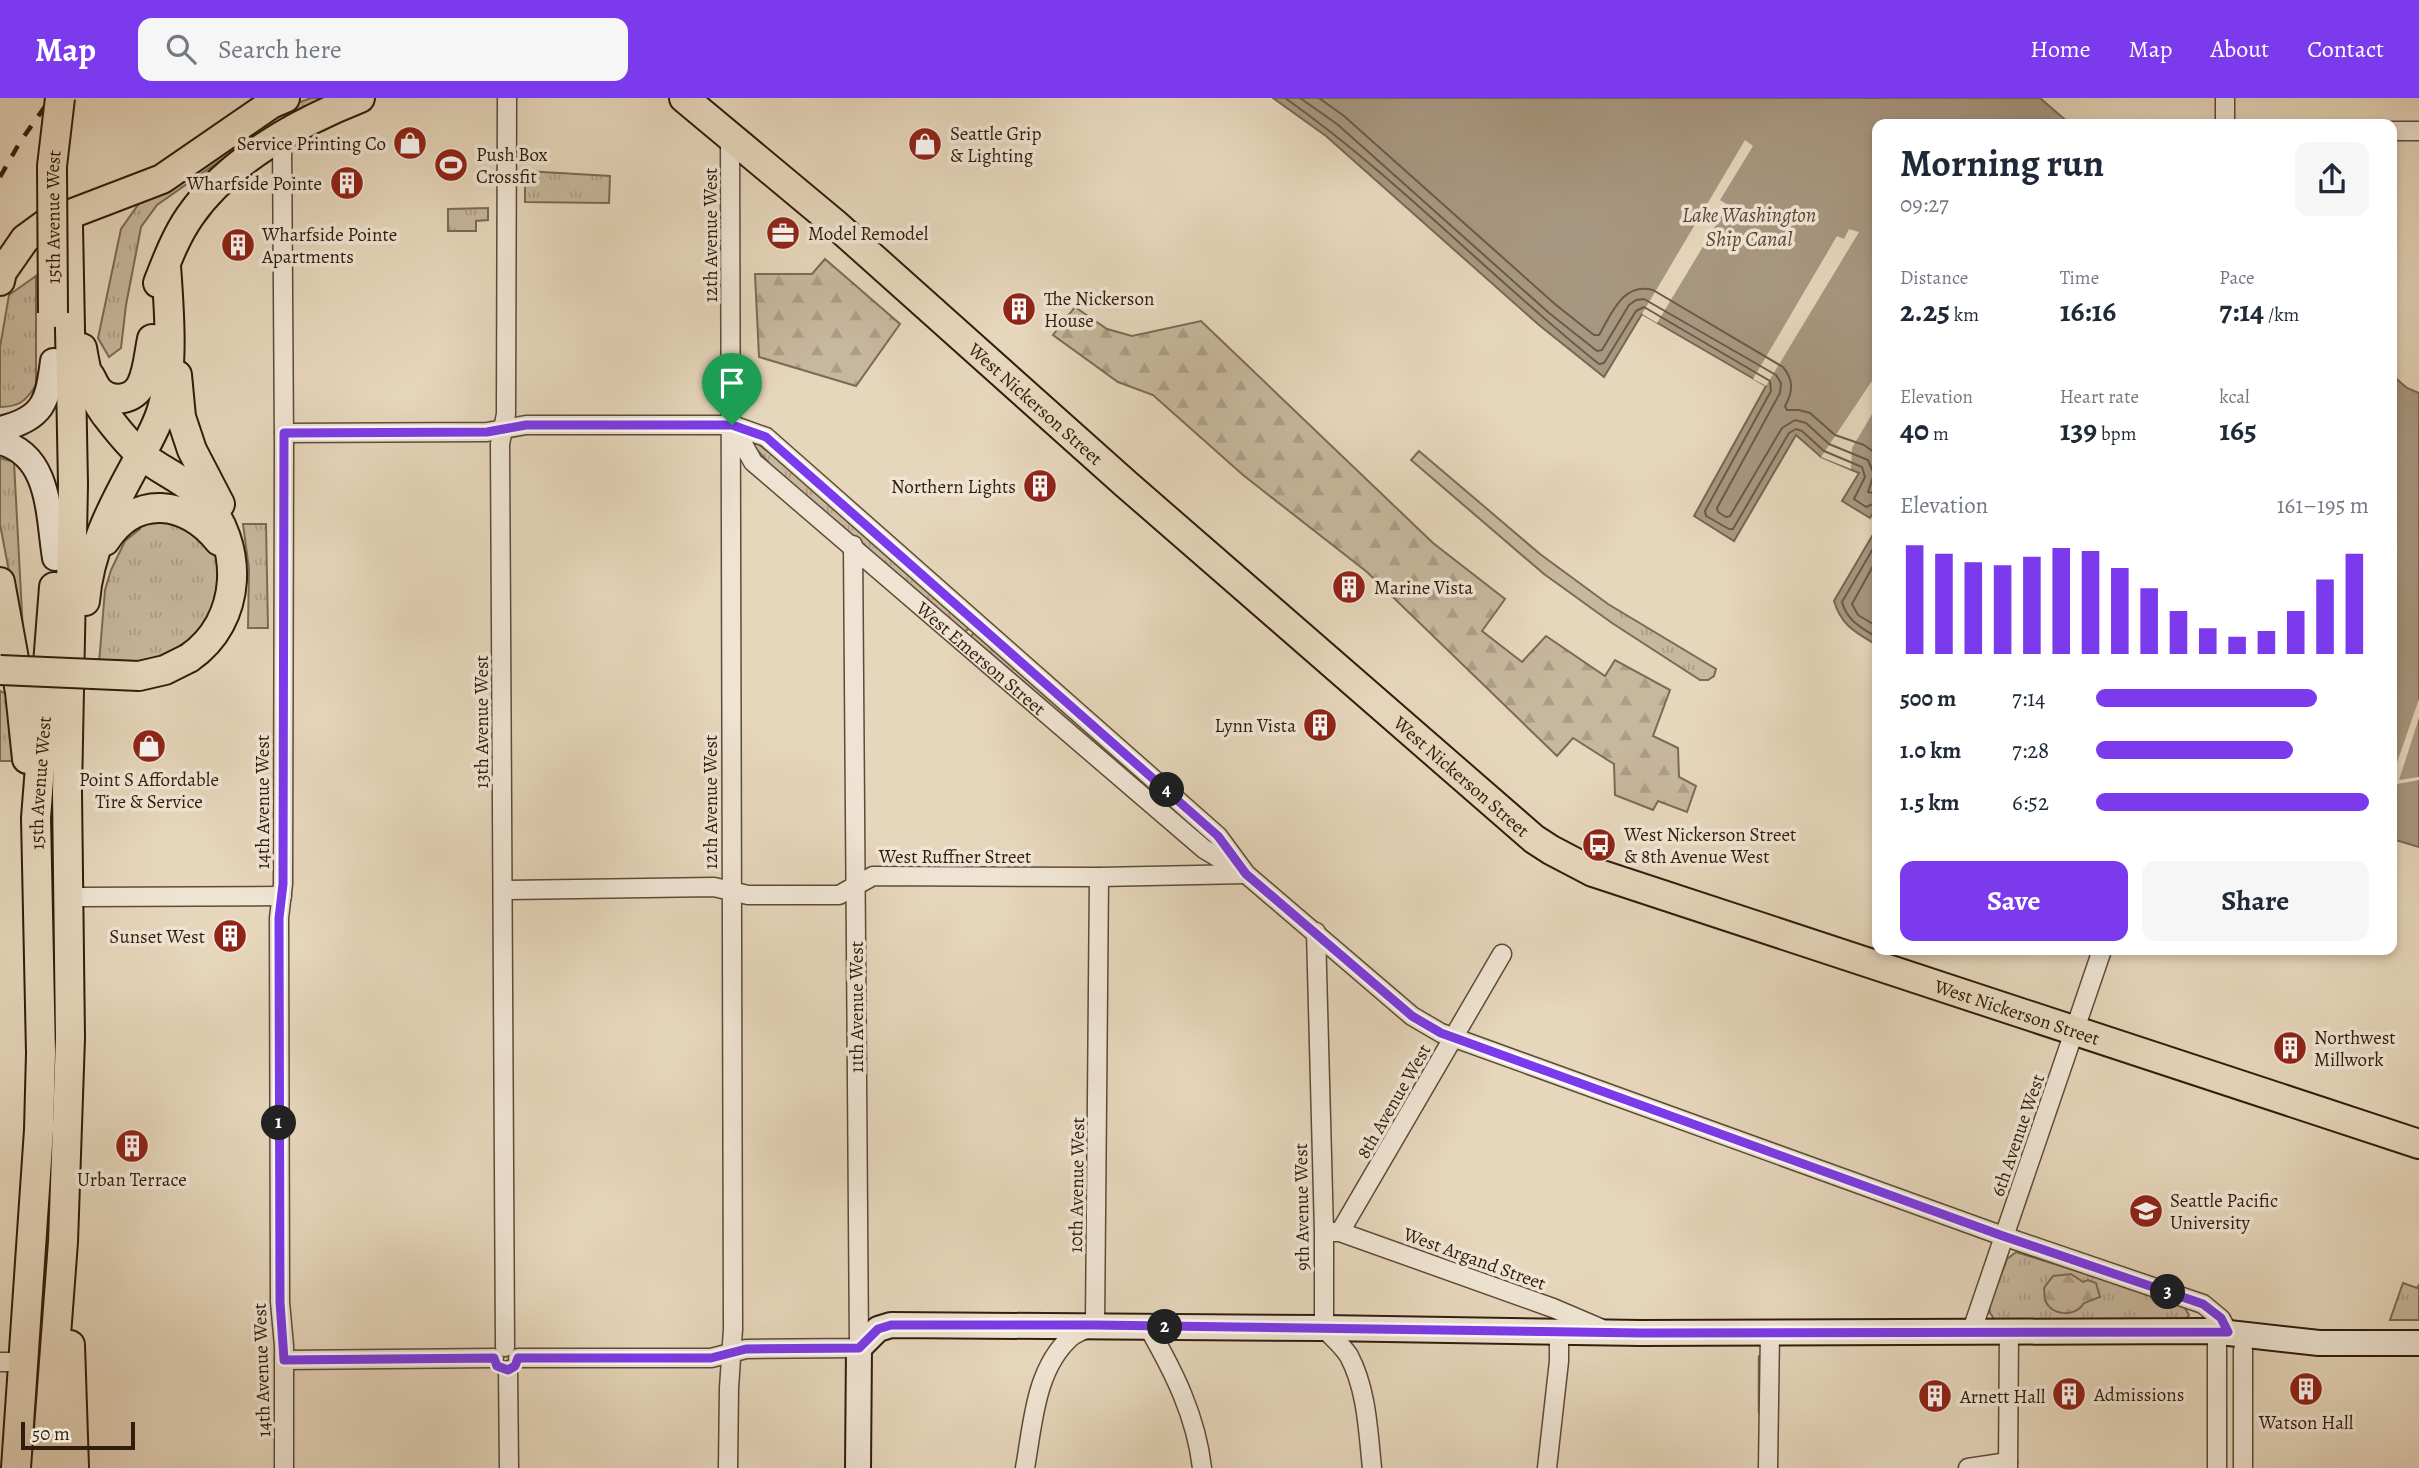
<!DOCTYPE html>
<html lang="en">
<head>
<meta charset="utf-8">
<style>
	body { margin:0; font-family:Alegreya,serif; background:#f6f6f7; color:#1f2937; height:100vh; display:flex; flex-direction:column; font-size:26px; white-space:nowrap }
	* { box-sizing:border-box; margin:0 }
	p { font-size:23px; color:#747a83 }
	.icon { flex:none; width:38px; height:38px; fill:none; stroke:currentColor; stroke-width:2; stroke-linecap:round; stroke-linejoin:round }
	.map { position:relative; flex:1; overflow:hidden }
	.details { position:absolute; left:1872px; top:21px; width:525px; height:836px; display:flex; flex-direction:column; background:#fff; border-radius:14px; box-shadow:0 4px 10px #0003 }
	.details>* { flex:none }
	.scale { position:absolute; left:21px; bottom:18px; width:114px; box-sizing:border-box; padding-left:7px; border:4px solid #301d0c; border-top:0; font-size:19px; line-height:24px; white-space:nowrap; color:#301d0c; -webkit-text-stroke:5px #efe4d3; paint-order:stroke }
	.pin { position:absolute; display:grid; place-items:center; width:60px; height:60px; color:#fff; margin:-72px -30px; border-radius:50% 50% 50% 0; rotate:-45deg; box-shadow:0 0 7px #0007 }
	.pin .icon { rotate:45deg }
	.km { position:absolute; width:35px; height:35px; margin:-18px; border-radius:50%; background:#222; color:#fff; font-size:19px; line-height:35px; text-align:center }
	.round { display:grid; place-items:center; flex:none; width:74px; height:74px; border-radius:14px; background:#f6f6f7 }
	.overview { display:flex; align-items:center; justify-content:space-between; height:119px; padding:0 28px }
	h1 { font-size:38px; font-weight:600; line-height:52px }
	.figures { display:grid; grid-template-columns:repeat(3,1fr); gap:10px; height:119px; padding:7px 28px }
	.figures div { display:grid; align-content:center }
	.figures b { font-size:30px; font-weight:600 }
	.figures small { font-size:19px; font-weight:400 }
	.figures p { font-size:19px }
	.chart { height:196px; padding:14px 28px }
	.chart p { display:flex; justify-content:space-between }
	.chart svg { width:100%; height:126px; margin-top:7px; stroke:#7c3aed; stroke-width:6 }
	.action { display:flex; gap:14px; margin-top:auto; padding:14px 28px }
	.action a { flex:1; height:80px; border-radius:14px; background:#7c3aed; color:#fff; font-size:28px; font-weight:600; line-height:80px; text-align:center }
	.action a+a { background:#f6f6f7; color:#1f2937 }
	ul { padding:0 28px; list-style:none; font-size:23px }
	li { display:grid; grid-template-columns:112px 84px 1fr; align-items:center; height:52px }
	li i { height:18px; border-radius:9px; background:#7c3aed }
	header { display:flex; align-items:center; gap:42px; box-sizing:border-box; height:98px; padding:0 35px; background:#7c3aed; color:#fff }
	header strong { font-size:33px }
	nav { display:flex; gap:38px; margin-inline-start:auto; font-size:24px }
	.search { width:490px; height:63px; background:#f6f6f7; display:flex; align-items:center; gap:18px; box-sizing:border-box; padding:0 24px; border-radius:14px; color:#747a83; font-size:26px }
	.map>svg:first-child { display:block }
	.grass { fill:url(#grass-tufts); stroke:#7c6a54; stroke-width:2 }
	.forest { fill:url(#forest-firs); stroke:#7c6a54; stroke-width:2 }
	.water { fill:#a89780; stroke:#786652; stroke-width:2 }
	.pier { fill:#e6d6bb }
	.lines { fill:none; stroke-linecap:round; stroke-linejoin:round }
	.shore { stroke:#6c5a46; stroke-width:2 }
	.stream { stroke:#786652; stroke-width:4.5 }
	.street-casing { stroke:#5e4b38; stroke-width:21 }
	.secondary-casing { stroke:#301d0c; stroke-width:28 }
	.primary-casing { stroke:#301d0c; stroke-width:32 }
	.street { stroke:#efe4d3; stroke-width:18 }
	.secondary { stroke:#efe4d3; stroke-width:24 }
	.primary { stroke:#e6d6bb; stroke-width:28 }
	.rail { stroke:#301d0c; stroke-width:4.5; stroke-dasharray:12 12; stroke-linecap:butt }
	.primary-bridge-casing { stroke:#301d0c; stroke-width:32; stroke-linecap:butt }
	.primary-bridge { stroke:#e6d6bb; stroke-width:28 }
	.route-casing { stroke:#fff; stroke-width:14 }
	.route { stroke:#7c3aed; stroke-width:9 }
	.labels { text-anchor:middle; stroke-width:7; stroke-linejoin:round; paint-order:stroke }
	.poi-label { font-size:19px; fill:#301d0c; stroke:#efe4d3; text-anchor:start }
	.street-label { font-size:19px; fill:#301d0c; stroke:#efe4d3 }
	.water-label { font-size:21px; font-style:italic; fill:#5a4835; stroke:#efe4d3 }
</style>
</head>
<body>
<header>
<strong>Map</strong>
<div class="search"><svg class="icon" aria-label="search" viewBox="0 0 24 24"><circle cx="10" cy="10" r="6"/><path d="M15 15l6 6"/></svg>Search here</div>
<nav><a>Home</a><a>Map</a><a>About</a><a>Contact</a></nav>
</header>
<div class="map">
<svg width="2419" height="1370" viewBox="0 0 2419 1370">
	<defs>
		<pattern id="grass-tufts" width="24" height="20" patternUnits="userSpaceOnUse" patternTransform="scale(1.75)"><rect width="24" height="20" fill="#c7b79d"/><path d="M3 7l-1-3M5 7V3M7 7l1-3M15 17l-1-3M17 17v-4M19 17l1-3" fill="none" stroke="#ab9d86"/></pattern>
		<pattern id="forest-firs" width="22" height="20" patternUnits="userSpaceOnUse" patternTransform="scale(1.75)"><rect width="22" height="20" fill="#c7b79d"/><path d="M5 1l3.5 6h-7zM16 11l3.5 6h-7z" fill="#ab9d86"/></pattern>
	</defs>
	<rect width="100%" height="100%" fill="#e6d6bb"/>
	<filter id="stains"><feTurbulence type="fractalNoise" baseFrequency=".00286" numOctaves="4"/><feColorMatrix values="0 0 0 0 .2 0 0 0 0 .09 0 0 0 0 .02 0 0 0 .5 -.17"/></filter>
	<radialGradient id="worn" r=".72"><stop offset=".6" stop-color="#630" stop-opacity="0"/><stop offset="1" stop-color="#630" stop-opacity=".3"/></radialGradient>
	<!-- grass -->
	<g class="grass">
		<polygon points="311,0 324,0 297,12 261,34 157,107 141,129 126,207 121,250 109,259 98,240 121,131 145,97 266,17"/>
		<polygon points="525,73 610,78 609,105 525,104"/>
		<polygon points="488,110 488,122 476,123 476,133 448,133 448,111"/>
		<path d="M36,178V287C26,303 19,309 0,309V249L9,197Z"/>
		<polygon points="751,345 758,346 819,392 972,527 963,536 770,366"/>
		<polygon points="1419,353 1540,456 1608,506 1716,571 1714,578 1708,582 1700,582 1612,525 1544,476 1411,362"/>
		<polygon points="0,360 14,364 24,553 0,426"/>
		<polygon points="143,419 176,420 213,452 219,468 219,485 215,505 206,523 194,539 179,552 142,566 99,565 105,492 111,472 125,443 140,431"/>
		<polygon points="243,426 266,426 268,530 248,530 249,471"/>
		<polygon points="976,532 1203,732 1214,747 1102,655 969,541"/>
		<polygon points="0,593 8,597 17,663 0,663"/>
		<polygon points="2016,1154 2173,1203 2183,1207 2189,1217 2186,1222 1995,1222 1990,1215 1989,1209 2007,1161"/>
		<polygon points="2403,1185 2417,1190 2419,1187 2419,1222 2390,1222"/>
	</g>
	<!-- forest -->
	<g class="forest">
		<polygon points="825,161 900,226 856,288 759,259 755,176 812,176"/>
		<polygon points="1075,209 1107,231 1132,238 1201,223 1433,445 1505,501 1482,533 1522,564 1546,538 1605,578 1615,562 1670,592 1653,638 1678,650 1679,679 1696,688 1687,714 1658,703 1653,712 1615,697 1614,666 1573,640 1557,658 1367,474 1243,377 1153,297 1118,284 1053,237"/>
		<path d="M2071,1176L2083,1184L2088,1182L2096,1185L2100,1199L2084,1205C2076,1219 2052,1219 2045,1202C2044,1199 2045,1194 2044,1190L2053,1178Z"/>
	</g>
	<!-- water -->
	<g class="water">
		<polygon points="1273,0 2040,0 2070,26 1878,26 1878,407 1870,420 1842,403 1859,375 1821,359 1796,337 1734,443 1694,418 1766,288 1642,216 1604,279 1539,227 1326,38"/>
		<polygon points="2392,277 2407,290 2419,295 2419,749 2392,741"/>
		<path d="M1878,428V548C1856,534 1842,529 1834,503Z"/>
	</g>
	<!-- pier -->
	<g class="pier">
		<polygon points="1745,42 1753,48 1720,102 1728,107 1657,225 1642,216"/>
		<polygon points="1849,131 1859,134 1766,288 1753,281 1837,138 1844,141"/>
		<polygon points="1878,274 1878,306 1852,350 1851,371 1821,359"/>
		<polygon points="2419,601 2419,620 2399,682 2419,679 2419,682 2392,687 2392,679"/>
	</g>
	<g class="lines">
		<!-- shore -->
		<g class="shore">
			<path d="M1285,0C1397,79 1492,181 1599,266L1604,265L1636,213L1644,209L1770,283L1771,293L1705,413L1706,418L1729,431H1733L1789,335L1796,331L1802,333L1824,353L1862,369L1865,379L1854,401L1866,409L1878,404"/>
			<polyline points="1300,0 1337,26 1549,215 1597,253 1602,252 1629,207 1636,202 1644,201 1776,277 1781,285 1780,295 1717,410 1718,414 1726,419 1730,418 1782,330 1795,322 1806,325 1829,346 1868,362 1874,376 1868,394 1878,396"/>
			<path d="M1319,0L1344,18L1556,207L1594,237H1599C1612,215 1623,184 1653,192L1783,269C1794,282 1793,294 1785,308L1787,312H1799L1810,315L1835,337L1864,347L1878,357"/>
			<path d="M1878,442L1842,504C1847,523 1862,530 1878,540"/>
			<polyline points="1878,459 1852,506 1858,517 1878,529"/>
		</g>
		<!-- stream -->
		<polyline class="stream" points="1760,1259 1760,1314"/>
		<!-- street casing -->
		<g class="street-casing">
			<g id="street">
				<polyline points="2225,0 2225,26"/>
				<polyline points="2392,33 2419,33"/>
				<polyline points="282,39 284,347 283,786 279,820 280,1204 284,1248 284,1370"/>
				<path id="s1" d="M734,330L753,364L1204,751L1237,771"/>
				<polyline points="284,335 487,334 526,327 732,327 766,339 1218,738 1246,776 1412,918 1441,935 2003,1138 2203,1206 2221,1221 2228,1234"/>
				<polyline points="503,792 714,789 748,797 839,797 873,778 1099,779 1246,776"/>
				<polyline points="69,802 81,799 282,798"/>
				<path d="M1316,834L1324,1134V1230C1332,1239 1343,1248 1349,1258C1367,1292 1368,1333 1372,1370"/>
				<polyline points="1330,1134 1340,1134 1553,1210 1600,1230"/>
				<polyline points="1340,1134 1502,856"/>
				<path d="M1148,1229C1174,1274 1196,1318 1202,1370"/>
				<polyline points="1971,1235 2102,852"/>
				<polyline points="505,1249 500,346 506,316 507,0"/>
				<polyline points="518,1260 711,1260 746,1251 859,1250 853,447"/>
				<polyline points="284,1262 494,1260"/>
				<polyline points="0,1264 22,1264"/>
				<polyline points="508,1272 509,1370"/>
				<polyline points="728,1370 729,1290 733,1231 730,38"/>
				<path d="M1025,1370C1033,1326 1035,1271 1071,1239C1077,1234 1087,1231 1095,1227L1099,779"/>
				<polyline points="1547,1370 1559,1263 1559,1233"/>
				<polyline points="1768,1370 1770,1234"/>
				<polyline points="1968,1370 2008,1364"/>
				<polyline points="2008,1370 2009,1234"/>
				<polyline points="2217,1370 2217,1233"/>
				<polyline points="2243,1370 2243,1252"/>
			</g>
		</g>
		<!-- secondary casing -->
		<g class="secondary-casing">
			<g id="secondary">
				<path d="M0,331C43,321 48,304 53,263"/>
				<path d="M0,344C51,357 48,417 55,460"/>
				<polyline points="858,1370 859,1250 878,1231 891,1227 1324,1230 1641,1235 2211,1233 2319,1245 2419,1245"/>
			</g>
		</g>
		<!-- primary casing -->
		<g class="primary-casing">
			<g id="primary">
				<path id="s2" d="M684,0L834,125L1126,386L1534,741L1551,752L1593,774L2419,1046"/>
				<polyline points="0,183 2,174 25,141 47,125 162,81 271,6 285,0"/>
				<path d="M158,185C167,162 176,138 190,118C228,63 299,24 360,0"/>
				<path d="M82,250C86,273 90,296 105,316C115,329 127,345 140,356C159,372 184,381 202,399C245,446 243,523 189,560"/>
				<polyline points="177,277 181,319 192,352 220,406"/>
				<path d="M90,278C93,283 95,289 99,293C112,306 135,302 142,285C148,272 149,255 152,241"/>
				<path d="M105,443C135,396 187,402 219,443"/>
				<polyline points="0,484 20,594 27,661"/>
				<path d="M85,503C89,454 111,411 134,369C144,350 156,332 162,311C174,271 169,210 166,168"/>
				<polyline points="70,1247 74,1370"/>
				<path id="s3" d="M16,1370L39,1032L41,955L36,720L54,489"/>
				<polyline points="46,1370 63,1144 70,940 67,694 73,386 68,128"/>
			</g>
		</g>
		<!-- street -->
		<use href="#street" class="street"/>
		<!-- secondary -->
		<use href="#secondary" class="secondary"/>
		<!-- primary -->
		<use href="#primary" class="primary"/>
		<!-- rail -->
		<polyline class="rail" points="0,79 20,44 51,0"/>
		<!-- primary-bridge casing -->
		<g class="primary-bridge-casing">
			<g id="primary-bridge">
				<path id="s4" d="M53,215L52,68L60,0"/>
				<polyline points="0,572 139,578 165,572 189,560"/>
			</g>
		</g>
		<!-- primary-bridge -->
		<use href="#primary-bridge" class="primary-bridge"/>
	</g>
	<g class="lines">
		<!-- route casing -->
		<g class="route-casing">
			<polygon id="route" points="526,327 732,327 766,339 1218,738 1246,776 1412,918 1441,935 2003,1138 2203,1206 2221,1220 2228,1234 1641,1235 1095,1227 891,1227 878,1231 859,1250 746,1251 711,1260 518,1260 515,1268 508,1272 497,1268 494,1260 284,1262 280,1204 279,820 283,786 284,335 487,334"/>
		</g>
		<!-- route -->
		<use href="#route" class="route"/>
	</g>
	<!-- icons -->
	<defs>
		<g id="shop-disc" transform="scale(1.75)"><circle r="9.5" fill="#8f2418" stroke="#efe4d3"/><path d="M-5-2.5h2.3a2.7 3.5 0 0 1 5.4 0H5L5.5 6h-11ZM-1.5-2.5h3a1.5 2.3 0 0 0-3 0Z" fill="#fff"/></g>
		<g id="stadium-disc" transform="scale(1.75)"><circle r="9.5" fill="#8f2418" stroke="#efe4d3"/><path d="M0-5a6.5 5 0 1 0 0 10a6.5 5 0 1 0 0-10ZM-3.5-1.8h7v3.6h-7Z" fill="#fff"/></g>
		<g id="building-disc" transform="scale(1.75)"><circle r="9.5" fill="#8f2418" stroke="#efe4d3"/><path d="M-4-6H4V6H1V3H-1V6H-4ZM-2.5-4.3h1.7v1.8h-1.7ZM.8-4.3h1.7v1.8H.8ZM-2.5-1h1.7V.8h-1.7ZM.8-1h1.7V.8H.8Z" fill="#fff"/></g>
		<g id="office-disc" transform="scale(1.75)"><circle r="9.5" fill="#8f2418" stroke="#efe4d3"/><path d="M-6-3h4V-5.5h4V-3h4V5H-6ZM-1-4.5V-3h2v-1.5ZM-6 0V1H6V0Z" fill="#fff"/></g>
		<g id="bus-disc" transform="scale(1.75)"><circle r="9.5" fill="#8f2418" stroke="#efe4d3"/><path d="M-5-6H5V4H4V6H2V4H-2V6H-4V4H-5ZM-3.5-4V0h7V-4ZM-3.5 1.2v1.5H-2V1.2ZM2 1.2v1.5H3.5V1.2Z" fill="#fff"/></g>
		<g id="university-disc" transform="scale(1.75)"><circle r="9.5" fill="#8f2418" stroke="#efe4d3"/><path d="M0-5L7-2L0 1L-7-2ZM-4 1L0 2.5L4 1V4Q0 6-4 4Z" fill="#fff"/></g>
	</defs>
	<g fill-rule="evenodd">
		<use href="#shop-disc" x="410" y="45"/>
		<use href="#shop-disc" x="925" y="46"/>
		<use href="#stadium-disc" x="451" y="67"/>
		<use href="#building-disc" x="347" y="85"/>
		<use href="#office-disc" x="783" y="135"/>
		<use href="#building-disc" x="238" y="147"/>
		<use href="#building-disc" x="1019" y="211"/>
		<use href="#building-disc" x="1040" y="388"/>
		<use href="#building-disc" x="1349" y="489"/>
		<use href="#building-disc" x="1320" y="627"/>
		<use href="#shop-disc" x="149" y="648"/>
		<use href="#bus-disc" x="1599" y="747"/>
		<use href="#building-disc" x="230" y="838"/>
		<use href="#building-disc" x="2290" y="950"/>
		<use href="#building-disc" x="132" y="1048"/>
		<use href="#university-disc" x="2146" y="1113"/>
		<use href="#building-disc" x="2306" y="1291"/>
		<use href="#building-disc" x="2069" y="1296"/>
		<use href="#building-disc" x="1935" y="1298"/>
	</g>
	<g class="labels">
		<!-- poi labels -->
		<g class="poi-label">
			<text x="950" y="42">Seattle Grip<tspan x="950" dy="22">&amp; Lighting</tspan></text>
			<text x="386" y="52" text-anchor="end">Service Printing Co</text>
			<text x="476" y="63">Push Box<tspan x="476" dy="22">Crossfit</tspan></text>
			<text x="322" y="92" text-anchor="end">Wharfside Pointe</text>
			<text x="808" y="142">Model Remodel</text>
			<text x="262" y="143">Wharfside Pointe<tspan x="262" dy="22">Apartments</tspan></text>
			<text x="1044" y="207">The Nickerson<tspan x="1044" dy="22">House</tspan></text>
			<text x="1016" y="395" text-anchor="end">Northern Lights</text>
			<text x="1374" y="496">Marine Vista</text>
			<text x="1296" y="634" text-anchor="end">Lynn Vista</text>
			<text x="149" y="688" text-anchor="middle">Point S Affordable<tspan x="149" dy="22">Tire &amp; Service</tspan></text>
			<text x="1624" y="743">West Nickerson Street<tspan x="1624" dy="22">&amp; 8th Avenue West</tspan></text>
			<text x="205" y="845" text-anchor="end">Sunset West</text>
			<text x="2314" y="946">Northwest<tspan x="2314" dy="22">Millwork</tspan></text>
			<text x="132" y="1088" text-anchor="middle">Urban Terrace</text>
			<text x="2170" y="1109">Seattle Pacific<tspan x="2170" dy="22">University</tspan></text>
			<text x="2094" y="1303">Admissions</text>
			<text x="1960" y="1305">Arnett Hall</text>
			<text x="2306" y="1331" text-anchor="middle">Watson Hall</text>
		</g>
		<!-- street labels -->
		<g class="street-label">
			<text dy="7" stroke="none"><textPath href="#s4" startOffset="96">15th Avenue West</textPath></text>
			<text transform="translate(710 137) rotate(-90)" y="7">12th Avenue West</text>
			<text dy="7" stroke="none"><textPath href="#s2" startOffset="466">West Nickerson Street</textPath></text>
			<text dy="7" stroke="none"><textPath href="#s1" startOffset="340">West Emerson Street</textPath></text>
			<text transform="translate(481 624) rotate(-90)" y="7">13th Avenue West</text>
			<text dy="7" stroke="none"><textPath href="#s2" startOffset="1032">West Nickerson Street</textPath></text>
			<text dy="7" stroke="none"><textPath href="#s3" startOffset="686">15th Avenue West</textPath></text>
			<text transform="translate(262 704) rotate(-90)" y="7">14th Avenue West</text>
			<text transform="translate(710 704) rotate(-90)" y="7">12th Avenue West</text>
			<text x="955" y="765">West Ruffner Street</text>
			<text transform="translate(856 909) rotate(-90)" y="7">11th Avenue West</text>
			<text dy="7" stroke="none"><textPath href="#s2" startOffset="1642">West Nickerson Street</textPath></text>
			<text transform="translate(1393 1003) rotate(-60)" y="7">8th Avenue West</text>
			<text transform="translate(2017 1037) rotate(-71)" y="7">6th Avenue West</text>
			<text transform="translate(1076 1087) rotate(-89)" y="7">10th Avenue West</text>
			<text transform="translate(1301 1109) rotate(-91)" y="7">9th Avenue West</text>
			<text transform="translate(1475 1160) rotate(20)" y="7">West Argand Street</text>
			<text transform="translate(261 1272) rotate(-92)" y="7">14th Avenue West</text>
		</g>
		<!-- water labels -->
		<g class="water-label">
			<text x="1749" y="124">Lake Washington<tspan x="1749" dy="24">Ship Canal</tspan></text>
		</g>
	</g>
	<rect width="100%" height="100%" filter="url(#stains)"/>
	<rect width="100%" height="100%" fill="url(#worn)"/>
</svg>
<div class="scale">50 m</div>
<div class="pin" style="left:732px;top:327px;background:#1e9e55"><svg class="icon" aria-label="arrive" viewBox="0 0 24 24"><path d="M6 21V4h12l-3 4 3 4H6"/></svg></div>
<b class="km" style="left:279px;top:1025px">1</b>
<b class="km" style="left:1165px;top:1229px">2</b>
<b class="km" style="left:2168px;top:1194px">3</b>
<b class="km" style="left:1167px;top:692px">4</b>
<section class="details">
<div class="overview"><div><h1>Morning run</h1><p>09:27</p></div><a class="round"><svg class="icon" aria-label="share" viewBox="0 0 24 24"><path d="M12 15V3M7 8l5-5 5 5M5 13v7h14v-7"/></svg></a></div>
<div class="figures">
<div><p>Distance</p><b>2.25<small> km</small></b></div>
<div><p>Time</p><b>16:16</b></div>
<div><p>Pace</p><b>7:14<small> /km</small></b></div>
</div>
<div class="figures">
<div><p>Elevation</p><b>40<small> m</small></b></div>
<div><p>Heart rate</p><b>139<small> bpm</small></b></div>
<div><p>kcal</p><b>165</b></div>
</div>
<div class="chart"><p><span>Elevation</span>161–195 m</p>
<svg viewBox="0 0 160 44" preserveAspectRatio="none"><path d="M5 44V6M15 44V9M25 44V12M35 44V13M45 44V10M55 44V7M65 44V8M75 44V14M85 44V21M95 44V29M105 44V35M115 44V38M125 44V36M135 44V29M145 44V18M155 44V9"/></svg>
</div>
<ul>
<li><b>500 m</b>7:14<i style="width:81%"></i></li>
<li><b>1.0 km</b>7:28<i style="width:72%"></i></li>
<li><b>1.5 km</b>6:52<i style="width:100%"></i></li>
</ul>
<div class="action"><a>Save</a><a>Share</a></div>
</section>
</div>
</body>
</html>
